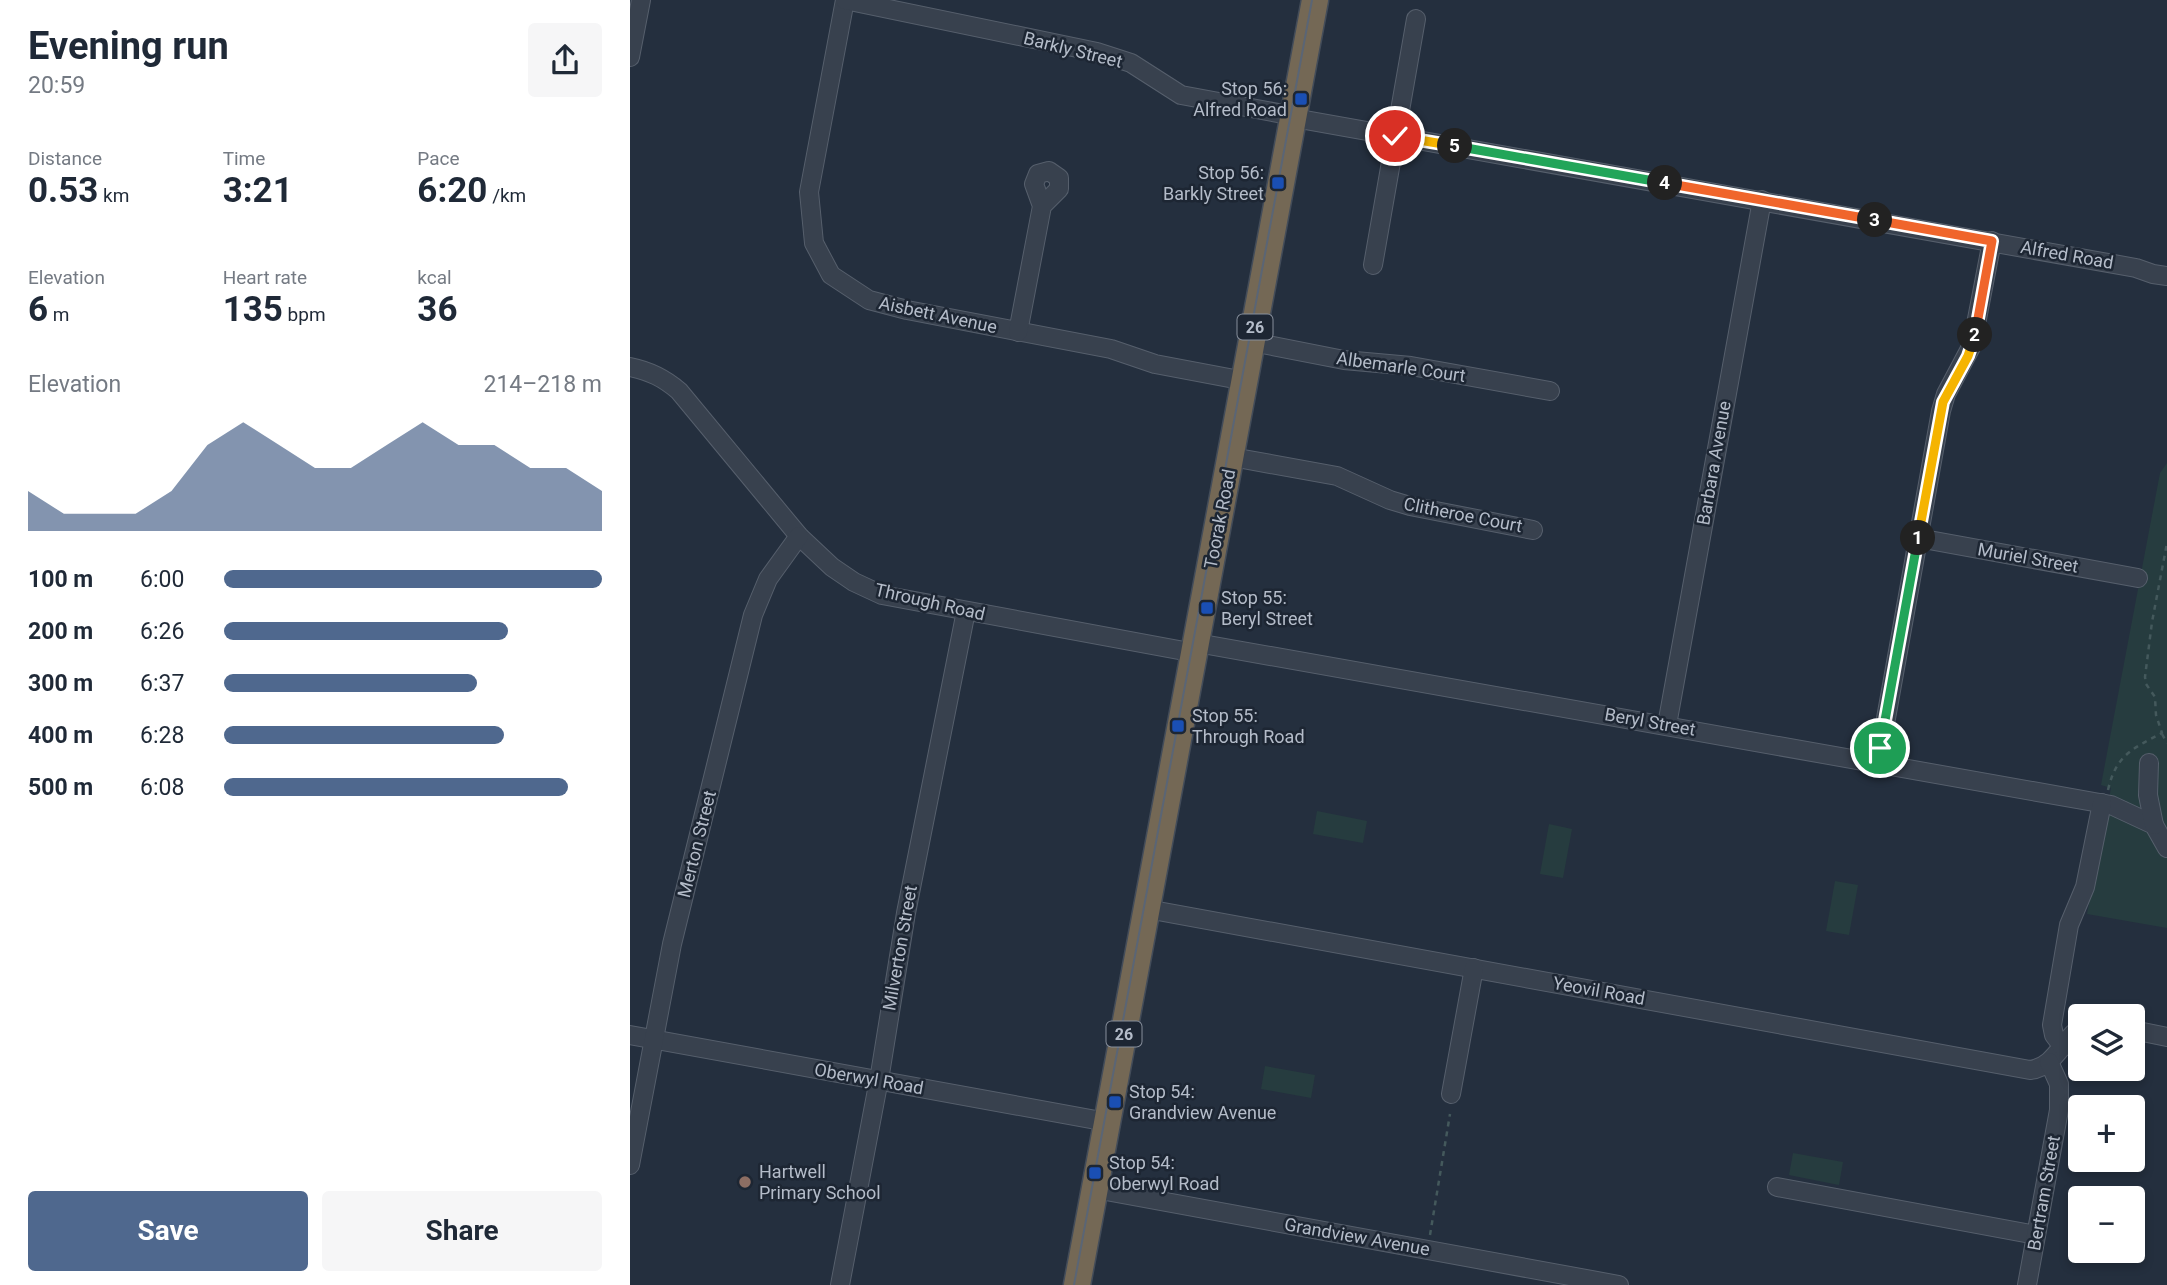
<!DOCTYPE html>
<html lang="en">
<head>
<meta charset="utf-8">
<style>
	body { margin:0; font-family:Roboto,sans-serif; background:#f6f6f7; color:#1f2937; height:100vh; display:flex; flex-direction:column; font-size:26px; white-space:nowrap }
	* { box-sizing:border-box; margin:0 }
	p { font-size:23px; color:#747a83 }
	.icon { flex:none; width:38px; height:38px; fill:none; stroke:currentColor; stroke-width:2; stroke-linecap:round; stroke-linejoin:round }
	.map { position:relative; flex:1; overflow:hidden }
	.panel { display:flex; flex-direction:column; background:#fff; width:630px }
	.panel>* { flex:none }
	.controls { position:absolute; left:1438px; top:1004px; display:grid; gap:14px }
	.controls a { display:grid; place-items:center; width:77px; height:77px; border-radius:7px; background:#fff; box-shadow:0 4px 10px #0003; font-size:35px }
	.pin { position:absolute; display:grid; place-items:center; width:60px; height:60px; color:#fff; margin:-30px; border:4px solid #fff; border-radius:50%; box-shadow:0 2px 7px #0007 }
	.km { position:absolute; width:35px; height:35px; margin:-18px; border-radius:50%; background:#222; color:#fff; font-size:19px; line-height:35px; text-align:center }
	.round { display:grid; place-items:center; flex:none; width:74px; height:74px; border-radius:7px; background:#f6f6f7 }
	.headline { display:flex; align-items:center; justify-content:space-between; height:119px; padding:0 28px }
	h1 { font-size:38px; font-weight:700; line-height:52px }
	.metrics { display:grid; grid-template-columns:repeat(3,1fr); gap:10px; height:119px; padding:7px 28px }
	.metrics div { display:grid; align-content:center }
	.metrics b { font-size:35px; font-weight:700 }
	.metrics small { font-size:19px; font-weight:400 }
	.metrics p { font-size:19px }
	.chart { height:196px; padding:14px 28px }
	.chart p { display:flex; justify-content:space-between }
	.chart svg { width:100%; height:126px; margin-top:7px; fill:#4f688e; opacity:.7 }
	.action { display:flex; gap:14px; margin-top:auto; padding:14px 28px }
	.action a { flex:1; height:80px; border-radius:7px; background:#4f688e; color:#fff; font-size:28px; font-weight:700; line-height:80px; text-align:center }
	.action a+a { background:#f6f6f7; color:#1f2937 }
	ul { padding:0 28px; list-style:none; font-size:23px }
	li { display:grid; grid-template-columns:112px 84px 1fr; align-items:center; height:52px }
	li i { height:18px; border-radius:9px; background:#4f688e }
	main { display:flex; flex:1; min-height:0 }
	.map>svg:first-child { display:block }
	.green { fill:#263c3f }
	.lines { fill:none; stroke-linecap:round; stroke-linejoin:round }
	.minor-casing { stroke:#565f6c; stroke-width:20 }
	.highway-casing { stroke:#434c59; stroke-width:29 }
	.path { stroke:#44595c; stroke-width:2.5; stroke-dasharray:5 5; stroke-linecap:butt }
	.minor { stroke:#38414e; stroke-width:18 }
	.highway { stroke:#746855; stroke-width:26 }
	.tram { stroke:#5a6575; stroke-width:2 }
	.split-1-casing { stroke:#fff; stroke-width:14 }
	.split-2-casing { stroke:#fff; stroke-width:14 }
	.split-3-casing { stroke:#fff; stroke-width:14 }
	.split-4-casing { stroke:#fff; stroke-width:14 }
	.split-5-casing { stroke:#fff; stroke-width:14 }
	.split-6-casing { stroke:#fff; stroke-width:14 }
	.split-1 { stroke:#22a559; stroke-width:9 }
	.split-2 { stroke:#f5b400; stroke-width:9 }
	.split-3 { stroke:#f0652b; stroke-width:9 }
	.split-4 { stroke:#f0652b; stroke-width:9 }
	.split-5 { stroke:#22a559; stroke-width:9 }
	.split-6 { stroke:#f5b400; stroke-width:9 }
	.transit-dot { fill:#1a4fb4; stroke:#1d2633; stroke-width:2.5 }
	.education-dot { fill:#8d6e63; stroke:#1d2633; stroke-width:2.5 }
	.labels { text-anchor:middle; stroke-width:5; stroke-linejoin:round; paint-order:stroke }
	.shield { fill:#1d2633; stroke:#878f9c; stroke-width:2 }
	.shield-label { font-size:16px; font-weight:bold; fill:#b4bcc9 }
	.street-label { font-size:18px; fill:#b4bcc9; stroke:#1d2633 }
	.poi-label { font-size:18px; fill:#b4bcc9; stroke:#1d2633; text-anchor:start }
</style>
</head>
<body>
<main>
<section class="panel">
<div class="headline"><div><h1>Evening run</h1><p>20:59</p></div><a class="round"><svg class="icon" aria-label="share" viewBox="0 0 24 24"><path d="M12 15V3M7 8l5-5 5 5M5 13v7h14v-7"/></svg></a></div>
<div class="metrics">
<div><p>Distance</p><b>0.53<small> km</small></b></div>
<div><p>Time</p><b>3:21</b></div>
<div><p>Pace</p><b>6:20<small> /km</small></b></div>
</div>
<div class="metrics">
<div><p>Elevation</p><b>6<small> m</small></b></div>
<div><p>Heart rate</p><b>135<small> bpm</small></b></div>
<div><p>kcal</p><b>36</b></div>
</div>
<div class="chart"><p><span>Elevation</span>214–218 m</p>
<svg viewBox="0 0 160 44" preserveAspectRatio="none"><path d="M0 44V30L10 38L20 38L30 38L40 30L50 14L60 6L70 14L80 22L90 22L100 14L110 6L120 14L130 14L140 22L150 22L160 30V44z"/></svg>
</div>
<ul>
<li><b>100 m</b>6:00<i style="width:100%"></i></li>
<li><b>200 m</b>6:26<i style="width:75%"></i></li>
<li><b>300 m</b>6:37<i style="width:67%"></i></li>
<li><b>400 m</b>6:28<i style="width:74%"></i></li>
<li><b>500 m</b>6:08<i style="width:91%"></i></li>
</ul>
<div class="action"><a>Save</a><a>Share</a></div>
</section>
<div class="map">
<svg width="1537" height="1285" viewBox="0 0 1537 1285">
	<rect width="100%" height="100%" fill="#242f3e"/>
	<!-- green -->
	<g class="green">
		<polygon points="1537,463 1537,928 1457,914 1481,788 1471,785 1530,473"/>
		<polygon points="687,811 737,821 733,843 683,834"/>
		<polygon points="919,824 942,829 933,878 910,874"/>
		<polygon points="1205,881 1228,885 1219,935 1196,931"/>
		<polygon points="635,1066 685,1075 681,1098 631,1089"/>
		<polygon points="1163,1153 1213,1162 1209,1185 1159,1175"/>
	</g>
	<g class="lines">
		<!-- minor casing -->
		<g class="minor-casing">
			<g id="minor">
				<polyline points="215,0 179,192 184,243 201,275 239,300 277,310 481,349 525,364 615,381"/>
				<polyline points="215,0 467,52 501,63 551,95 664,116"/>
				<polyline points="0,57 11,0"/>
				<polyline points="664,118 1506,268 1523,274 1537,276"/>
				<polyline points="743,265 786,19"/>
				<polyline points="388,332 412,206 404,184 408,174 419,171 429,178 429,189 412,206"/>
				<polyline points="622,342 714,360 781,366 920,391"/>
				<path d="M0,367C20,371 34,378 49,391L169,536L202,567L224,582L252,595L565,653"/>
				<polyline points="602,457 707,476 760,500 780,506 903,530"/>
				<polyline points="1288,538 1508,578"/>
				<polyline points="567,643 1481,805 1524,825 1537,848"/>
				<polyline points="1037,725 1132,200"/>
				<polyline points="1248,763 1311,411 1316,394 1342,345 1362,241"/>
				<polyline points="1519,763 1518,795 1524,825"/>
				<path d="M517,909L1400,1070C1425,1067 1432,1040 1451,1027"/>
				<polyline points="1503,1030 1537,1037"/>
				<polyline points="0,1035 477,1122"/>
				<polyline points="1433,1047 1424,1035 1422,1025 1439,925 1455,887 1472,803"/>
				<polyline points="821,1094 844,968"/>
				<polyline points="0,1165 42,944 123,615 138,579 169,536"/>
				<polyline points="1147,1187 1406,1235"/>
				<polyline points="465,1189 989,1285"/>
				<polyline points="210,1285 250,1074 276,913 336,611"/>
				<polyline points="1397,1285 1429,1110 1429,1084 1419,1062"/>
			</g>
		</g>
		<!-- highway casing -->
		<g class="highway-casing">
			<polyline id="highway" points="447,1285 685,0"/>
		</g>
		<!-- path -->
		<g class="path">
			<polyline points="1532,734 1537,743"/>
			<path d="M1478,790C1486,755 1502,749 1532,733L1526,715L1525,697L1516,684L1515,677L1522,622L1537,543"/>
			<polyline points="800,1235 820,1114"/>
		</g>
		<!-- minor -->
		<use href="#minor" class="minor"/>
		<!-- highway -->
		<use href="#highway" class="highway"/>
		<!-- tram -->
		<polyline class="tram" points="444,1285 682,0"/>
	</g>
	<g class="lines">
		<!-- split-1 casing -->
		<g class="split-1-casing">
			<polyline id="split-1" points="1250,748 1288,538"/>
		</g>
		<!-- split-2 casing -->
		<g class="split-2-casing">
			<polyline id="split-2" points="1288,538 1313,402 1338,356 1345,335"/>
		</g>
		<!-- split-3 casing -->
		<g class="split-3-casing">
			<polyline id="split-3" points="1245,220 1362,241 1345,335"/>
		</g>
		<!-- split-4 casing -->
		<g class="split-4-casing">
			<polyline id="split-4" points="1035,183 1245,220"/>
		</g>
		<!-- split-5 casing -->
		<g class="split-5-casing">
			<polyline id="split-5" points="825,146 1035,183"/>
		</g>
		<!-- split-6 casing -->
		<g class="split-6-casing">
			<polyline id="split-6" points="765,136 825,146"/>
		</g>
		<!-- split-1 -->
		<use href="#split-1" class="split-1"/>
		<!-- split-2 -->
		<use href="#split-2" class="split-2"/>
		<!-- split-3 -->
		<use href="#split-3" class="split-3"/>
		<!-- split-4 -->
		<use href="#split-4" class="split-4"/>
		<!-- split-5 -->
		<use href="#split-5" class="split-5"/>
		<!-- split-6 -->
		<use href="#split-6" class="split-6"/>
	</g>
	<!-- markers -->
	<g class="transit-dot">
		<rect x="664" y="92" width="14" height="14" rx="3.5"/>
		<rect x="641" y="176" width="14" height="14" rx="3.5"/>
		<rect x="570" y="601" width="14" height="14" rx="3.5"/>
		<rect x="541" y="719" width="14" height="14" rx="3.5"/>
		<rect x="478" y="1095" width="14" height="14" rx="3.5"/>
		<rect x="458" y="1166" width="14" height="14" rx="3.5"/>
	</g>
	<circle class="education-dot" cx="115" cy="1182" r="7"/>
	<g class="labels">
		<!-- shield labels -->
		<g class="shield">
			<rect x="607.5" y="314.5" width="35" height="25" rx="5"/>
			<rect x="476.5" y="1021.5" width="35" height="25" rx="5"/>
		</g>
		<g class="shield-label">
			<text x="625" y="333">26</text>
			<text x="494" y="1040">26</text>
		</g>
		<!-- street labels -->
		<g class="street-label">
			<text transform="translate(443 50) rotate(14)" y="6">Barkly Street</text>
			<text transform="translate(1437 255) rotate(10)" y="6">Alfred Road</text>
			<text transform="translate(308 315) rotate(12)" y="6">Aisbett Avenue</text>
			<text transform="translate(771 367) rotate(8)" y="6">Albemarle Court</text>
			<text transform="translate(1084 463) rotate(-80)" y="6">Barbara Avenue</text>
			<text transform="translate(833 515) rotate(11)" y="6">Clitheroe Court</text>
			<text transform="translate(590 519) rotate(-79)" y="6">Toorak Road</text>
			<text transform="translate(1398 558) rotate(10)" y="6">Muriel Street</text>
			<text transform="translate(300 602) rotate(13)" y="6">Through Road</text>
			<text transform="translate(1020 722) rotate(10)" y="6">Beryl Street</text>
			<text transform="translate(67 844) rotate(-76)" y="6">Merton Street</text>
			<text transform="translate(270 948) rotate(-80)" y="6">Milverton Street</text>
			<text transform="translate(969 991) rotate(10)" y="6">Yeovil Road</text>
			<text transform="translate(239 1079) rotate(10)" y="6">Oberwyl Road</text>
			<text transform="translate(1414 1193) rotate(-80)" y="6">Bertram Street</text>
			<text transform="translate(727 1237) rotate(10)" y="6">Grandview Avenue</text>
		</g>
		<!-- poi labels -->
		<g class="poi-label">
			<text x="657" y="95" text-anchor="end">Stop 56:<tspan x="657" dy="21">Alfred Road</tspan></text>
			<text x="634" y="179" text-anchor="end">Stop 56:<tspan x="634" dy="21">Barkly Street</tspan></text>
			<text x="591" y="604">Stop 55:<tspan x="591" dy="21">Beryl Street</tspan></text>
			<text x="562" y="722">Stop 55:<tspan x="562" dy="21">Through Road</tspan></text>
			<text x="499" y="1098">Stop 54:<tspan x="499" dy="21">Grandview Avenue</tspan></text>
			<text x="479" y="1169">Stop 54:<tspan x="479" dy="21">Oberwyl Road</tspan></text>
			<text x="129" y="1178">Hartwell<tspan x="129" dy="21">Primary School</tspan></text>
		</g>
	</g>
</svg>
<div class="controls">
<a><svg class="icon" aria-label="layers" viewBox="0 0 24 24"><path d="M12 4l9 5-9 5-9-5zM3 14l9 5 9-5"/></svg></a>
<a>+</a>
<a>−</a>
</div>
<div class="pin" style="left:1250px;top:748px;background:#1e9e55"><svg class="icon" aria-label="arrive" viewBox="0 0 24 24"><path d="M6 21V4h12l-3 4 3 4H6"/></svg></div>
<div class="pin" style="left:765px;top:136px;background:#d93025"><svg class="icon" aria-label="check" viewBox="0 0 24 24"><path d="M5 12l5 5 9-10"/></svg></div>
<b class="km" style="left:1288px;top:538px">1</b>
<b class="km" style="left:1345px;top:335px">2</b>
<b class="km" style="left:1245px;top:220px">3</b>
<b class="km" style="left:1035px;top:183px">4</b>
<b class="km" style="left:825px;top:146px">5</b>
</div>
</main>
</body>
</html>
